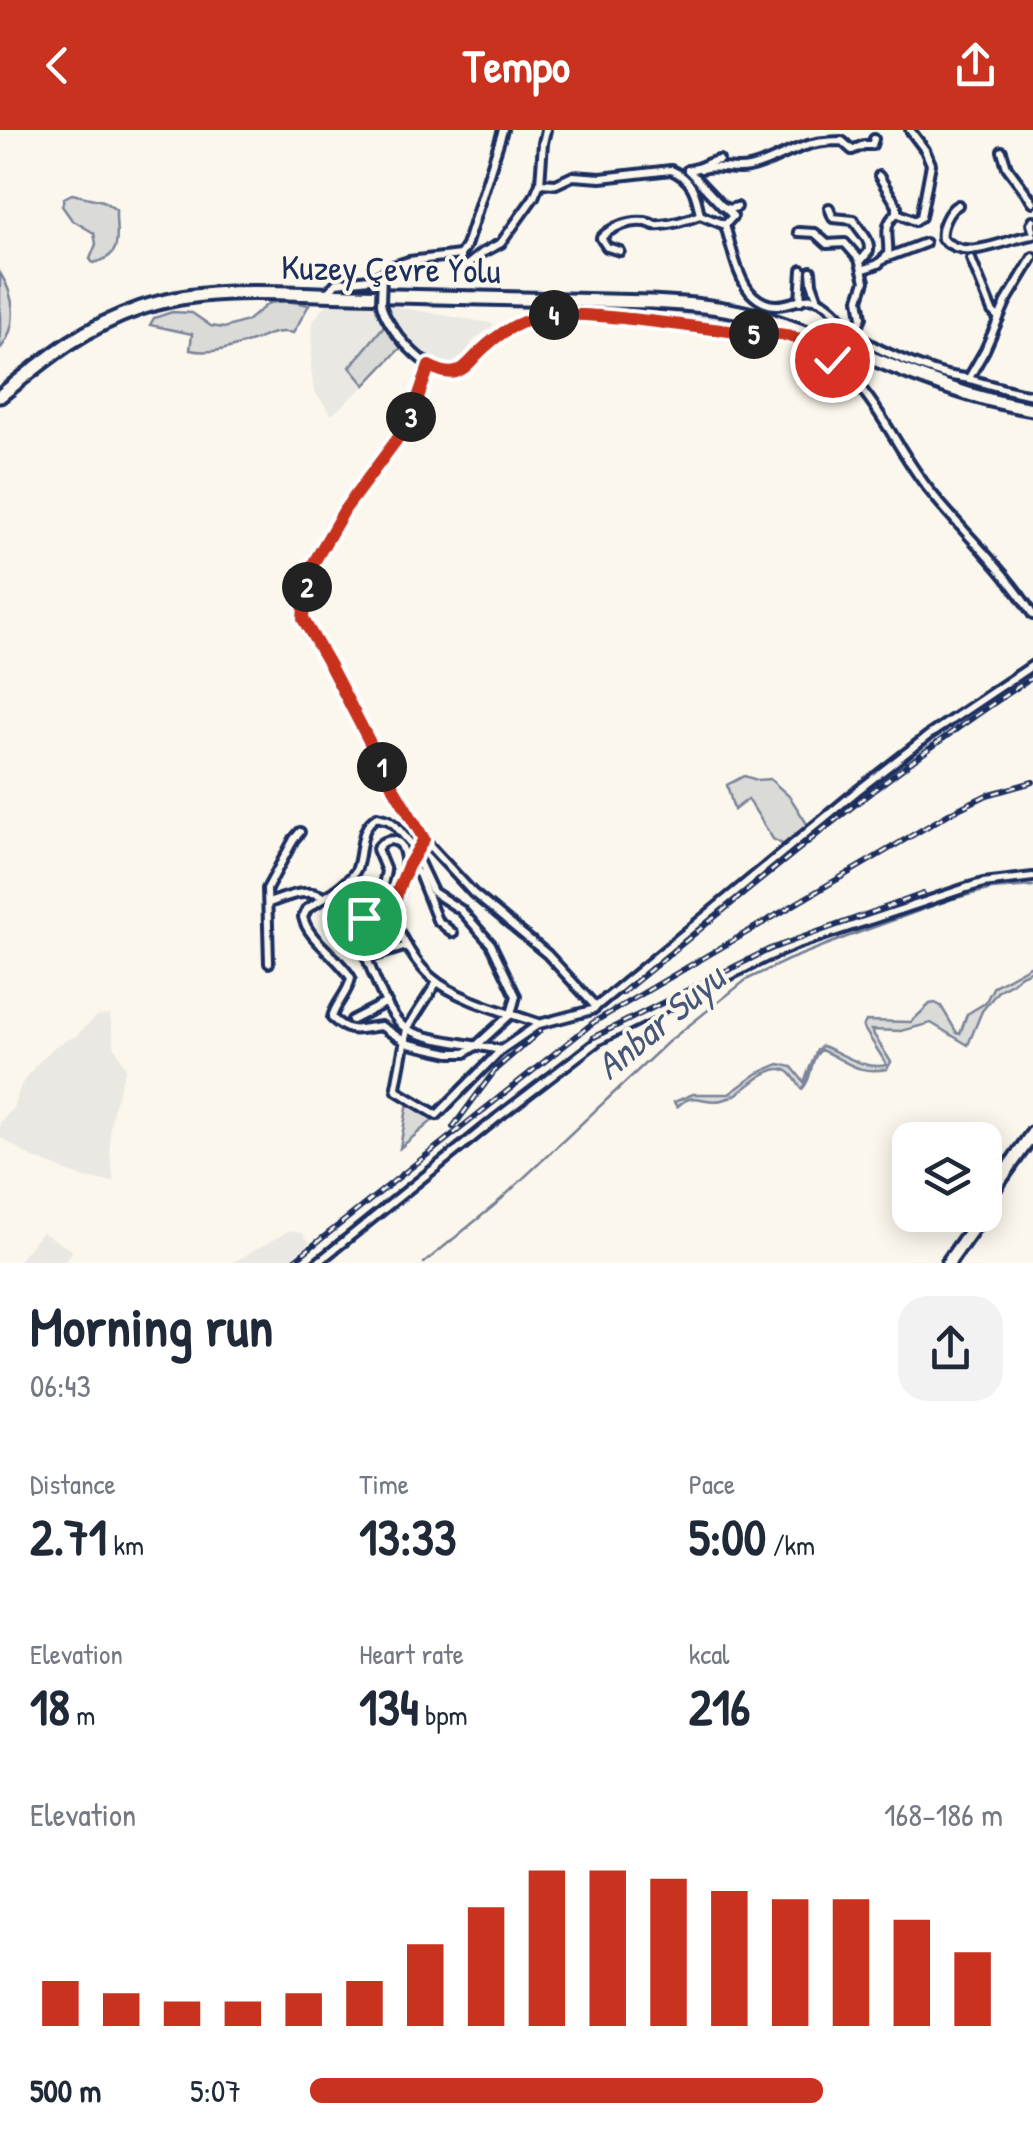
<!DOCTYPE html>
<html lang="en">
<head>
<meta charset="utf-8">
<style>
	body { margin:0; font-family:"Patrick Hand",sans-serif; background:#f2f2f3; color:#1f2937; height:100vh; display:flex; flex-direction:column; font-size:38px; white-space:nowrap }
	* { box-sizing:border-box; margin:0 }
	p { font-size:32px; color:#747a83 }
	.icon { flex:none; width:55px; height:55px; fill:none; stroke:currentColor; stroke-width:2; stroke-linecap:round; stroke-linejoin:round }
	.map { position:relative; height:1133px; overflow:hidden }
	.side { display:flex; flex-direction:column; background:#fff; flex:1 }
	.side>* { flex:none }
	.tools { position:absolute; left:892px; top:992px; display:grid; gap:20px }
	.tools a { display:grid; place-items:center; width:110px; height:110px; border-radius:20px; background:#fff; box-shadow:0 5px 25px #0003; font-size:50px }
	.pin { position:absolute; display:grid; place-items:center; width:85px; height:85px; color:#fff; margin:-42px; border:5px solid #fff; border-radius:50%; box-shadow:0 2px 10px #0007 }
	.km { position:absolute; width:50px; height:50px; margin:-25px; border-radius:50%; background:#222; color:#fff; font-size:28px; line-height:50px; text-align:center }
	.round { display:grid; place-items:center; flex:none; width:105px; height:105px; border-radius:30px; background:#f2f2f3 }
	.summary { display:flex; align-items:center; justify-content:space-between; height:170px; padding:0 30px }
	h1 { font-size:55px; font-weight:700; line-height:75px }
	.stats { display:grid; grid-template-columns:repeat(3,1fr); gap:15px; height:170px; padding:10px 30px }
	.stats div { display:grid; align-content:center }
	.stats b { font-size:50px; font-weight:700 }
	.stats small { font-size:28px; font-weight:400 }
	.stats p { font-size:28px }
	.chart { height:280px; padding:20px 30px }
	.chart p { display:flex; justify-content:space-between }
	.chart svg { width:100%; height:180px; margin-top:10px; stroke:#c8321e; stroke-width:6 }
	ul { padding:0 30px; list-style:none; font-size:32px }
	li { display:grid; grid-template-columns:160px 120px 1fr; align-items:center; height:75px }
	li i { height:25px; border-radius:12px; background:#c8321e }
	header { display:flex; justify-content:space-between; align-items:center; height:130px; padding:0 30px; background:#c8321e; color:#fff; font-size:45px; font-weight:700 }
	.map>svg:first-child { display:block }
	.built { fill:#eae8e2 }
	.green { fill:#dadad7; stroke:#7a849a; stroke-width:2.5 }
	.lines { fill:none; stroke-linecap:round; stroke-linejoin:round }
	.stream { stroke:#747e96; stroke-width:2.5 }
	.minor-casing { stroke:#1b2f5e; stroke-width:14 }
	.highway-casing { stroke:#1b2f5e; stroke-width:19 }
	.minor { stroke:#fbf7ec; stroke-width:6 }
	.highway { stroke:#fbf7ec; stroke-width:11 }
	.rail-casing { stroke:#1b2f5e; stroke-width:6 }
	.rail { stroke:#fbf7ec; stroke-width:2.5; stroke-dasharray:8; stroke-linecap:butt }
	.minor-bridge-casing { stroke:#1b2f5e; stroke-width:14; stroke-linecap:butt }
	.minor-bridge { stroke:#fbf7ec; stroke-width:6 }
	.route-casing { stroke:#fff; stroke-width:20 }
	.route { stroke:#c8321e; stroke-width:12 }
	.labels { text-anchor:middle; stroke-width:8; stroke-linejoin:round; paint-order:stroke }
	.street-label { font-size:35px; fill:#1b2f5e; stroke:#fbf7ec }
	.water-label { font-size:38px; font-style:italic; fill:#47577a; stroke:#fbf7ec }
</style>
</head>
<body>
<header><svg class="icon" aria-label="back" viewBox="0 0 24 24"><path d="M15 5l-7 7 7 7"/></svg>Tempo<svg class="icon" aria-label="share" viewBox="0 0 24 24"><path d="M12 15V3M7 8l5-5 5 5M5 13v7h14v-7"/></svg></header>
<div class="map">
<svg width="1033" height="1133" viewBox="0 0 1033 1133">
	<rect width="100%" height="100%" fill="#fbf7ec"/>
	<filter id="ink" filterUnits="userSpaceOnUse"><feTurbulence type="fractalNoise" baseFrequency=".01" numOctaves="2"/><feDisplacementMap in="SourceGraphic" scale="20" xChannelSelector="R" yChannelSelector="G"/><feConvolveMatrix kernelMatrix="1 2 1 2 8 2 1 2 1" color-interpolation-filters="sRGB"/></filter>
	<g filter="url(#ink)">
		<!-- built -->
		<g class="built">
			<polygon points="333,170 391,176 495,194 473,211 460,233 445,238 435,235 390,191 350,237 365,255 332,285 314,261 311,238 313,193 320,181"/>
			<polygon points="110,885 114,915 126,938 115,972 110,997 110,1022 114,1052 85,1048 31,1027 0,1007 0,992 13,978 21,955 35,936 54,917 76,906 97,886"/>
			<polygon points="290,1100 302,1103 310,1112 285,1133 232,1133"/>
			<polygon points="42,1102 73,1121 63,1133 17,1133"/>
		</g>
		<!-- green -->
		<g class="green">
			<path d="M72,64L103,71L116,80C115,104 126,126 93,133L90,129L96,114L94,103L72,90L62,76L64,68Z"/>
			<path d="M0,143C15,166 19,196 0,219Z"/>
			<path d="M287,171L309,175L293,203C274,199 264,208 246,213C229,219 207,224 190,220L192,204L150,195L154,188L172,182L192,183L211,196L224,198L247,191L269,173Z"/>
			<polygon points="594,173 652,174 754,188 750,200 665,188 594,183"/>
			<polygon points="389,190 408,210 365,255 350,237"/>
			<polygon points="744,646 757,650 770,649 790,667 809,697 786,716 773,709 748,669 734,680 727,655"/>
			<path d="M1030,836H1033V840L1021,845L1012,853L999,860L982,881L968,915L931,893L901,901L871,900L891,932L887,939C856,945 846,930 821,920C809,929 813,949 802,959C796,952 791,938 779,939C758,941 743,966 722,970C703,975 695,959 677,977L674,972L693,964H729L758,943L779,934L792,937L804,952L817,920L822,916C843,923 862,940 887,935L863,897L866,891L911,892L930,874L935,873L941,876L957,903L960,904L967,884L985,873L994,856Z"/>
			<polygon points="408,972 433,990 400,1018"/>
		</g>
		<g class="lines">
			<!-- stream -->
			<polyline class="stream" points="424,1133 496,1074 668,912 746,850 788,830 844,808 952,769 992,759 1033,756"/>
			<!-- minor casing -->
			<g class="minor-casing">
				<g id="minor">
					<polyline points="1002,21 1007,37 1033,72"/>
					<path d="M701,39C718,34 733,42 749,38C768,34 784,23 802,17C815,12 828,11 842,11L852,20L864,15H872L874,9"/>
					<polyline points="688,40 722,76 728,79 737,77"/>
					<path d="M688,40C700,39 707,32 719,30"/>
					<polyline points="879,46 897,76 897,83"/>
					<path d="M540,53L556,54L573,46L601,48L671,40C692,49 696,63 700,85"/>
					<path d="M958,75C948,80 940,98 942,109C969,133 1003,109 1033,105"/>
					<path d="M829,78L833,88L854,90C859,102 870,106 869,121L860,132"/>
					<path d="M726,79L733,86L725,95C731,115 738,153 754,166C779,188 800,162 819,170C839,179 848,201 865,211C884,223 922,238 943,244C953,247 964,247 973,250C993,256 1013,262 1033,265"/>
					<polyline points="1033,90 1031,94 1033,100"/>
					<polyline points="798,102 815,103 827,114 845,113 859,129 865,151 859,169 862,187 854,203"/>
					<path d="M620,121L607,117L601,108C611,97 630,90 645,92C657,94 648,96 661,95C674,94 687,90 700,85L725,95"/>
					<polyline points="460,125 460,134 466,136 482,123 501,113 534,67 540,53 543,13 546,0"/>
					<polyline points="888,127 925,113"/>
					<polyline points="971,129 992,181 999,188"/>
					<path d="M862,140L878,134L888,125C890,108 881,96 897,83L915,91L921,87L931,34L925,20L910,0"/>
					<polyline points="811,141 812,153 818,170"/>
					<polyline points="330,160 336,153 369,149 382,144 390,137 409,131 460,125 466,116 503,0"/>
					<polyline points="800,171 802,140"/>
					<path d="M381,173C384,196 428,246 453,243C469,241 476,224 487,214C499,204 512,196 526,191C559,179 598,186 632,189C667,193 703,198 738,202C753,204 769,202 784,205C795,207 808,214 818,220C874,256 888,306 926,356C960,400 1003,437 1033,485"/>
					<polyline points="969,248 985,220 1006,172 1033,127"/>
					<path d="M377,687L388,690L395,695L410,713L433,762L461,780L491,814L516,866L511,884L477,915L465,923H450L409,914L381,896C359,898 352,906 332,888C334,875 348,864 351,848C337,825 308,810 303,787L307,779C320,770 352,752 357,738C363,720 359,697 377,687Z"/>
					<polyline points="425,711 473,763 547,824 596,877"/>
					<path d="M407,736L424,712V707C387,651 361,590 328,532C321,519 303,501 303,485C302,447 324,411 345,380C363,352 386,328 404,300C416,280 422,257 429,236"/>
					<polyline points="406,741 415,741 419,744 437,790 453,803"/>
					<path d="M269,773C285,767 308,757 323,767"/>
					<path d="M377,784L386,741L377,719C383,710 393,707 401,715C413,740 397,762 393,789"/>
					<polyline points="368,828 407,816"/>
					<polyline points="269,833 267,759 294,709 300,702"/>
					<polyline points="437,852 407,899 396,957 397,961 437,985 501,920 539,894 592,880 857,661 929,605 1033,535"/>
					<polyline points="352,890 387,872"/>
					<path d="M501,920C475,914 428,911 407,899C386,887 369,831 359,808L357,797L360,791L377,784L393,789C402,809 414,832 431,847C457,870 506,882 538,893"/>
					<polyline points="317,1133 497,988 599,910 765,828 795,815 966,758 983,753 1033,747"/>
				</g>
			</g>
			<!-- highway casing -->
			<g class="highway-casing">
				<g id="highway">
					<path d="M0,266C47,228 82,198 141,178C208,155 283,164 353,165C452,167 552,170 651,172C689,174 727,177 764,188C856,216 937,264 1033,279"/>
					<polyline points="985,1071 1033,1003"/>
					<polyline points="948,1133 982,1085"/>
				</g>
			</g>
			<!-- minor -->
			<use href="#minor" class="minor"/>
			<!-- highway -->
			<use href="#highway" class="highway"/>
			<!-- rail casing -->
			<g class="rail-casing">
				<g id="rail">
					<path d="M622,863C756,754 888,641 1033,547"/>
					<polyline points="594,907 770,819 923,764"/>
					<polyline points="453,997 496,939 540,901"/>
					<polyline points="291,1133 594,892 952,682 987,665 1033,652"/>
				</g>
			</g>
			<!-- rail -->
			<use href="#rail" class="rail"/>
			<!-- minor-bridge casing -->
			<g class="minor-bridge-casing">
				<polyline id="minor-bridge" points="381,173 382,144"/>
			</g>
			<!-- minor-bridge -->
			<use href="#minor-bridge" class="minor-bridge"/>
		</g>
	</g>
	<g class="lines" filter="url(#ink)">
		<!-- route casing -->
		<g class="route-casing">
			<path id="route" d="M364,788L377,784L392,789L398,760L408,736L424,709L392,655L329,534L303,489L305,465L313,434L345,379L404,300L412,285L429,236C462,253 464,235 486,216C499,204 515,194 532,189C564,181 599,186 631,189C667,193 703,198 738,202C753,204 770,202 785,205C802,208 818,220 832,230"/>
		</g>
		<!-- route -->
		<use href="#route" class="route"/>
	</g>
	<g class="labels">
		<!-- street labels -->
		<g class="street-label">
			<text transform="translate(391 139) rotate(1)" y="12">Kuzey Çevre Yolu</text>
		</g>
		<!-- water labels -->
		<g class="water-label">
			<text transform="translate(660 892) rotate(-40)" y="13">Anbar Suyu</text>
		</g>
	</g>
</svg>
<div class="tools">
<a><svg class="icon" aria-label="layers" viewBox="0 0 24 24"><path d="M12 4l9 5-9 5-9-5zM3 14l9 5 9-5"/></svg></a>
</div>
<div class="pin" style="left:364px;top:788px;background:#1e9e55"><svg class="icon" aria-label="arrive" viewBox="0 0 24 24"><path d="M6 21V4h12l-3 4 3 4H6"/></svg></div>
<div class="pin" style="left:832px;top:230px;background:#d93025"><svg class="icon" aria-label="check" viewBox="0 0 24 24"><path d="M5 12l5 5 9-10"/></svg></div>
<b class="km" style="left:382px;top:637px">1</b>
<b class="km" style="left:307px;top:457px">2</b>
<b class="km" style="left:411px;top:287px">3</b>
<b class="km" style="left:554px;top:185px">4</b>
<b class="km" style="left:754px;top:204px">5</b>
</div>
<section class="side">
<div class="summary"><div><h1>Morning run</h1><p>06:43</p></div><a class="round"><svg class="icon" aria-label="share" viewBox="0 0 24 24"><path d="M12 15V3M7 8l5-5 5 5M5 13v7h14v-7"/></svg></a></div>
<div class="stats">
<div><p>Distance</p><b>2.71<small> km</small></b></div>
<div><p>Time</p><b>13:33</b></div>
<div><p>Pace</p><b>5:00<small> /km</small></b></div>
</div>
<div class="stats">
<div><p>Elevation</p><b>18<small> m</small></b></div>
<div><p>Heart rate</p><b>134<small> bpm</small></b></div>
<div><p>kcal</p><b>216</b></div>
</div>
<div class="chart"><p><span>Elevation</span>168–186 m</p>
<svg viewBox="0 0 160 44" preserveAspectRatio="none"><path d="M5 44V33M15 44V36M25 44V38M35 44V38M45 44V36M55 44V33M65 44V24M75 44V15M85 44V6M95 44V6M105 44V8M115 44V11M125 44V13M135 44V13M145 44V18M155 44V26"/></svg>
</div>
<ul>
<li><b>500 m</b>5:07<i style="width:74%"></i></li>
</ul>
</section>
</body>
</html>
